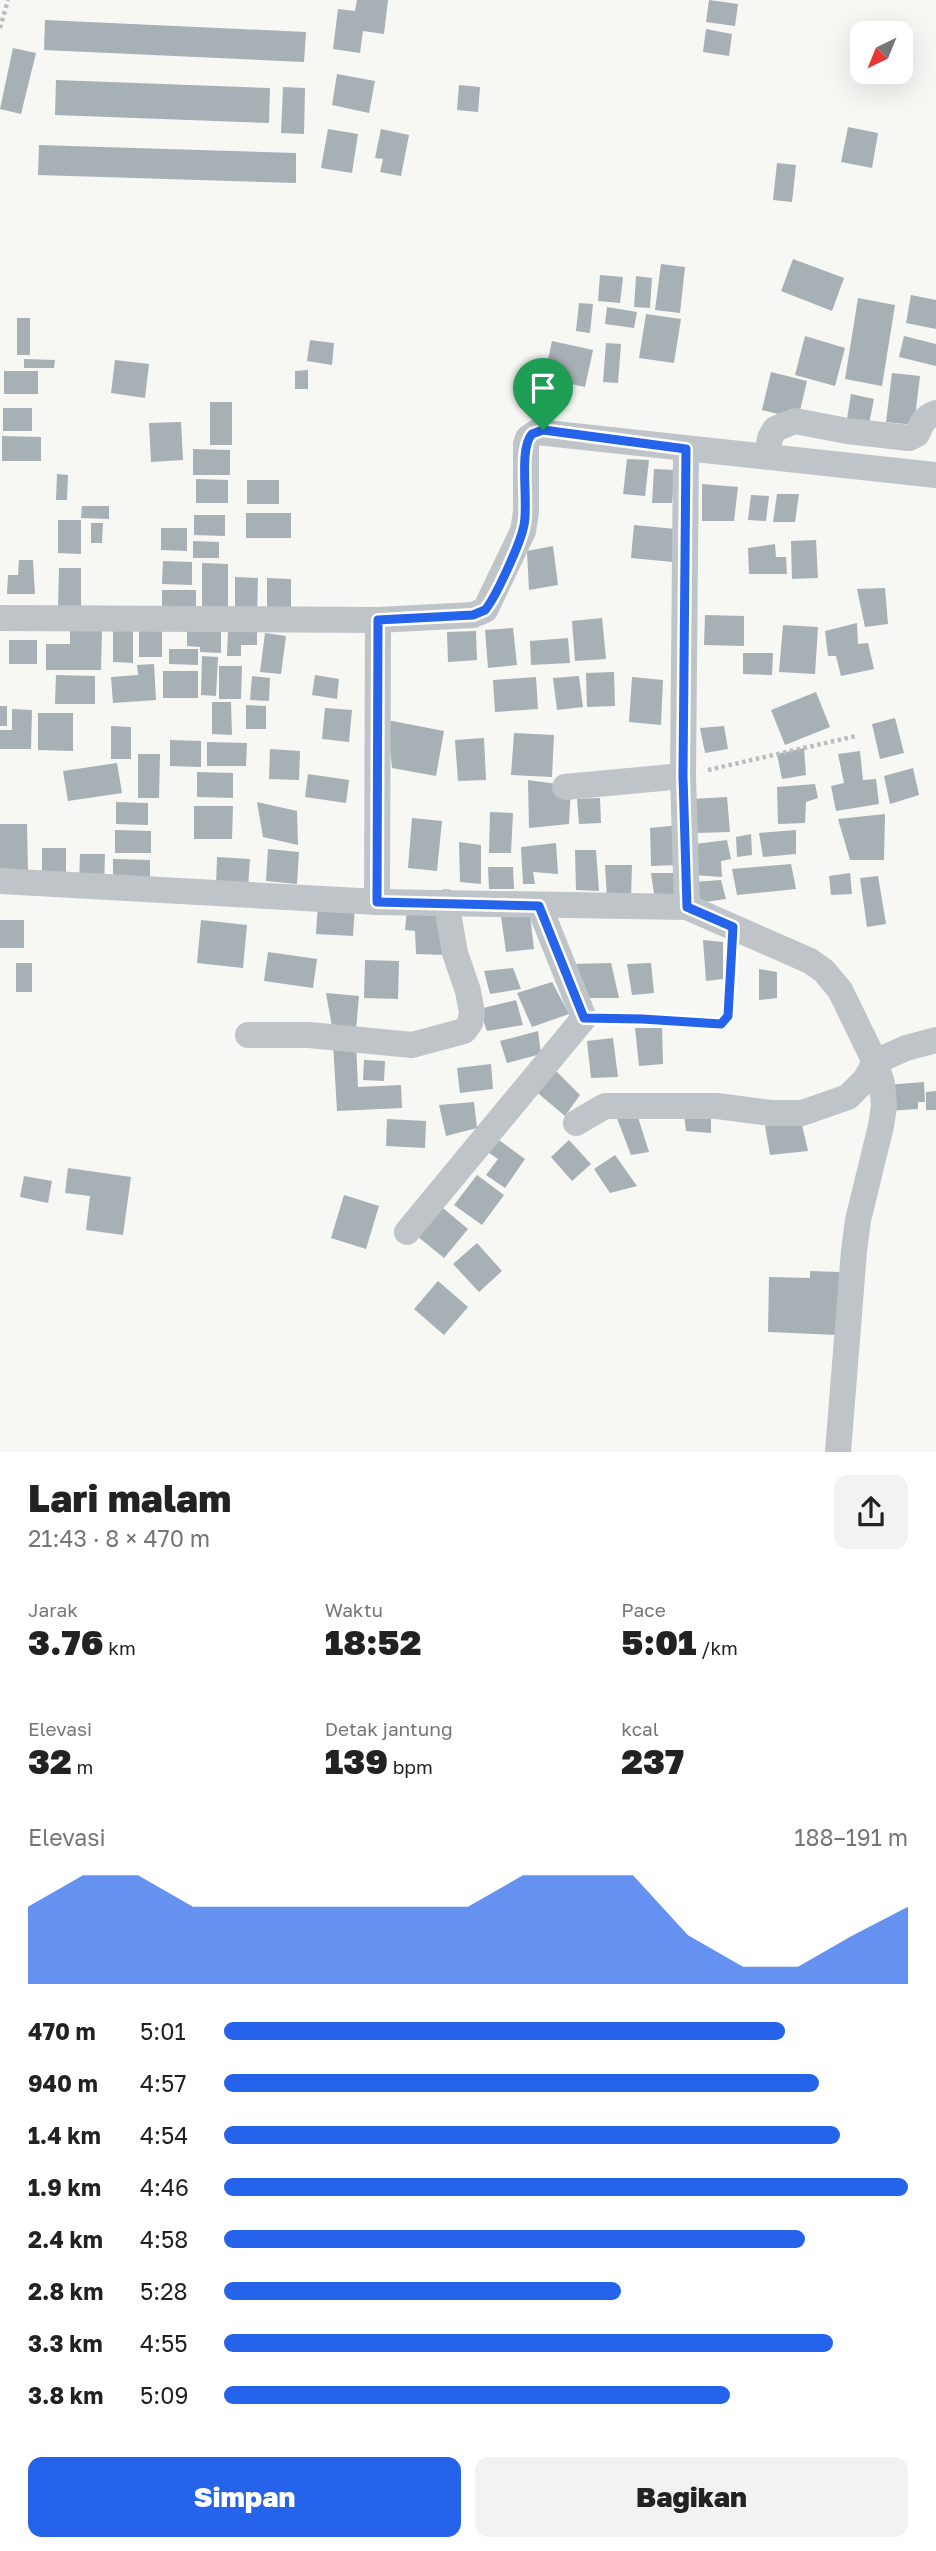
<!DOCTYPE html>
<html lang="id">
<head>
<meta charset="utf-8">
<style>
	body { margin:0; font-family:"Golos Text",sans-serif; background:#f2f2f2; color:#222; height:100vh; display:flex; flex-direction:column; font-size:26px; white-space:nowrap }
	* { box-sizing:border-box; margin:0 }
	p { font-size:23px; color:#767676 }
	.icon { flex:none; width:38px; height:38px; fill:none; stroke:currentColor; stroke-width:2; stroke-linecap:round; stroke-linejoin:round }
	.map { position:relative; height:1452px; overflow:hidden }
	.side { display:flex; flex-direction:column; background:#fff; flex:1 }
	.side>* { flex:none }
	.needle { width:46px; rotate:223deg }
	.controls { position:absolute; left:850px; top:21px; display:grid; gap:14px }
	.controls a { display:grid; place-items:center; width:63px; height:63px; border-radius:14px; background:#fff; box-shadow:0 7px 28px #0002; font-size:35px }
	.pin { position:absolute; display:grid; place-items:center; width:60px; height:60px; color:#fff; margin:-72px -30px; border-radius:50% 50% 50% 0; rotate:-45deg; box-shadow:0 0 7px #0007 }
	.pin .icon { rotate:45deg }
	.round { display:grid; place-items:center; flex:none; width:74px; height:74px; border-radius:14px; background:#f2f2f2 }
	.overview { display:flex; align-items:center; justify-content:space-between; height:119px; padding:0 28px }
	h1 { font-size:38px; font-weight:800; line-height:52px }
	.stats { display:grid; grid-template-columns:repeat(3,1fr); gap:10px; height:119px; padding:7px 28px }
	.stats div { display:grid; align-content:center }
	.stats b { font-size:35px; font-weight:800 }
	.stats small { font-size:19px; font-weight:400 }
	.stats p { font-size:19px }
	.chart { height:196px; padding:14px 28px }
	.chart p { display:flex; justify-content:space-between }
	.chart svg { width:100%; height:126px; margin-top:7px; fill:#2563eb; opacity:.7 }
	.button { display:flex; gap:14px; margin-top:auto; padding:14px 28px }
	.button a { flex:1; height:80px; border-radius:14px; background:#2563eb; color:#fff; font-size:28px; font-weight:800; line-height:80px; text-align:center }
	.button a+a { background:#f2f2f2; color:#222 }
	ul { padding:0 28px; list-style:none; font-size:23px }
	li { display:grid; grid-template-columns:112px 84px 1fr; align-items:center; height:52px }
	li i { height:18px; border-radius:9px; background:#2563eb }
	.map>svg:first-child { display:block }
	.building { fill:#a7b0b5 }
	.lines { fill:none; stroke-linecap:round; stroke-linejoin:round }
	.path { stroke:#b9bdbf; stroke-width:4.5; stroke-dasharray:3.5 3.5; stroke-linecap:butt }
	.street { stroke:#bfc4c8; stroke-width:26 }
	.route-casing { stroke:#fff; stroke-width:14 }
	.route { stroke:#2563eb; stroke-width:9 }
</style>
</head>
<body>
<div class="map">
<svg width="936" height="1452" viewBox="0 0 936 1452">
	<rect width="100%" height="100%" fill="#f7f7f4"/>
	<!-- building -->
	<g class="building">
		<polygon points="357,0 388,0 384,34 363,31 360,53 333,49 338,9 355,11"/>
		<polygon points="709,0 738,4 735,26 706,22"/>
		<polygon points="45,20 306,32 304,62 44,50"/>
		<polygon points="706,29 732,34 729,56 703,52"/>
		<polygon points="13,48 36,53 21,114 0,109"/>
		<polygon points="337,74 375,81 369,113 332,105"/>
		<polygon points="56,80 270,88 269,123 55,115"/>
		<polygon points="459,85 480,87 478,112 457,110"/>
		<polygon points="283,87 305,88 304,134 281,133"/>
		<polygon points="848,127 878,133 872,168 841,162"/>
		<polygon points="328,129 358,134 352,173 321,168"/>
		<polygon points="381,129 409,135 401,176 380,172 383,159 375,158"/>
		<polygon points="39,145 296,153 296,183 38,175"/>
		<polygon points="777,163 796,165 792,202 773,200"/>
		<polygon points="793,259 844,278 832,311 781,291"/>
		<polygon points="661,264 685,267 680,313 655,310"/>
		<polygon points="600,275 623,277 620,303 598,301"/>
		<polygon points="636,276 652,278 650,308 634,307"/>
		<polygon points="911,295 936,300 936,329 906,323"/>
		<polygon points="858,298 895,305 882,386 845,379"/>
		<polygon points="579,303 593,304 590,333 576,331"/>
		<polygon points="607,307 637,312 634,328 605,324"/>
		<polygon points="646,314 681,319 674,363 639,358"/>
		<rect x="17" y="318" width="13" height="37"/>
		<polygon points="805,336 845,348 835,386 795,375"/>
		<polygon points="904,336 936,344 936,366 899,357"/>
		<polygon points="310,340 334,343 332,365 307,361"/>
		<polygon points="552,341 593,350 585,387 544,378"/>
		<polygon points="606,343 621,344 618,383 603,382"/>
		<polygon points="24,359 55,360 54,368 24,368"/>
		<polygon points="115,360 149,364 145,398 111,393"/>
		<polygon points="308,370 308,389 295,389 295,371"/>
		<rect x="4" y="371" width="34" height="23"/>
		<polygon points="771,372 807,381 798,419 762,410"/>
		<polygon points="892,373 920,376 914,425 886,422"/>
		<polygon points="851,394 874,399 868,429 846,425"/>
		<rect x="210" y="402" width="22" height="43"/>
		<rect x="3" y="408" width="29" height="23"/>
		<polygon points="181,422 183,460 151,462 149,423"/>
		<polygon points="2,436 41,437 41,461 2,461"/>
		<polygon points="193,449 230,450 230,475 193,475"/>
		<polygon points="627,459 649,460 645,496 623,494"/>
		<polygon points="654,469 675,470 672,503 652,503"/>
		<polygon points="57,474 68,475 67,500 56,500"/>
		<polygon points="196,479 228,480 228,503 196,503"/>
		<rect x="247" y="480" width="32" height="24"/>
		<polygon points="702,484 738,487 734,521 702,521"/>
		<polygon points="777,494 799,494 795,522 773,522"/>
		<polygon points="751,495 769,496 766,521 748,520"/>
		<polygon points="82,506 109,506 109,519 81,518"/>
		<rect x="246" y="513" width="45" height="25"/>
		<polygon points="194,515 225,515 225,536 194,535"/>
		<polygon points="58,520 81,520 81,554 58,553"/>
		<polygon points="91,523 103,523 102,543 91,543"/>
		<polygon points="634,525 676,529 673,562 631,558"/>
		<polygon points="161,528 187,528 187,551 161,550"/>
		<polygon points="816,540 818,578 792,579 791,541"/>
		<polygon points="193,541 219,542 219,558 193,558"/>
		<polygon points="775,544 776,557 786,557 787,574 749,574 748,548"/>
		<polygon points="553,546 558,585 529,590 527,551"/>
		<polygon points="19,560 33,560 35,594 7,594 8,575 18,575"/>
		<polygon points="163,561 192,562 192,585 162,584"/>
		<polygon points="202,563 228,564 228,613 202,613"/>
		<polygon points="59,568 81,568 81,610 58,609"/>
		<polygon points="235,577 258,578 257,614 235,614"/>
		<polygon points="267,578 291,579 291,614 267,613"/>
		<polygon points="885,588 888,624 865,627 857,589"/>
		<rect x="162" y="590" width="34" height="23"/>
		<polygon points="705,615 744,616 744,646 704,645"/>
		<polygon points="602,618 606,659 575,661 572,621"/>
		<polygon points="857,623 858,644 868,643 874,669 841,676 836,656 828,656 825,631"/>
		<polygon points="139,625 162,626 162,657 139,657"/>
		<polygon points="221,625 221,653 200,652 200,647 187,646 187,626"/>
		<polygon points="783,625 818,627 815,674 779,672"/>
		<polygon points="70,628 102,629 101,670 46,670 46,644 70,644"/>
		<polygon points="513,628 517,665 488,668 485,630"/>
		<polygon points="113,630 133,630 133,663 113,662"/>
		<polygon points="228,630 257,630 257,645 241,645 241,656 227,656"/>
		<polygon points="476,631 477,660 448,662 447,632"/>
		<polygon points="265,633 286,636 281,674 260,672"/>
		<polygon points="568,638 570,663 531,665 530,641"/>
		<rect x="9" y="640" width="28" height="24"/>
		<polygon points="169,649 198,649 198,665 169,664"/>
		<polygon points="743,653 773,653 772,675 743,674"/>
		<polygon points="202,656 218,657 216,696 201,695"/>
		<polygon points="154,664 156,700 113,703 111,677 138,675 137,665"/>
		<polygon points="219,666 242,666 241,699 219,699"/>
		<rect x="163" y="671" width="35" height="27"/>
		<polygon points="614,672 615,706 587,707 586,673"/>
		<polygon points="56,675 95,676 95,704 55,704"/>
		<polygon points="315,675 339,679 337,699 312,695"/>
		<polygon points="252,676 270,678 269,701 250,700"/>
		<polygon points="579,676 583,707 557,710 553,678"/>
		<polygon points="536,677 538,709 495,712 493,680"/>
		<polygon points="632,677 663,680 661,725 629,722"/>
		<polygon points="816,692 830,727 785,745 771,710"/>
		<polygon points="212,702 231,702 232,735 212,734"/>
		<polygon points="246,705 266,706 266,729 246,729"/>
		<rect x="0" y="706" width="7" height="20"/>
		<polygon points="325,708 352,710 349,742 322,739"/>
		<polygon points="12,709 32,710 31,749 0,749 0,730 12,730"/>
		<polygon points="38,713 73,713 73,751 38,750"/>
		<polygon points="895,718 904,753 880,759 872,724"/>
		<polygon points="387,720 444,731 436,776 392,768"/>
		<polygon points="111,726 131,727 131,759 111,759"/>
		<polygon points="724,726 728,749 705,753 700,728"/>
		<polygon points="514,733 554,735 552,777 511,775"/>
		<polygon points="484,738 486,780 458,781 455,740"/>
		<polygon points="170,740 201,741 201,767 170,766"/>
		<polygon points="207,742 247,743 246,766 207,766"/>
		<polygon points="804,748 806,775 782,779 777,754"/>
		<polygon points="270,749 300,751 299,780 269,779"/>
		<polygon points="860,751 863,780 876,779 879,804 836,811 831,786 844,783 838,754"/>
		<polygon points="138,754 160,754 159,798 138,798"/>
		<polygon points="117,763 122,793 68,801 63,771"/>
		<polygon points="913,768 919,795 890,804 884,776"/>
		<polygon points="197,772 233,773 233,798 197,797"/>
		<polygon points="308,774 349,780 346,803 305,797"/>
		<polygon points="528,780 571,786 569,824 529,828"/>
		<polygon points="815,784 818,798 806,802 805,823 778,824 777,787"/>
		<polygon points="727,797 730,832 694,833 693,799"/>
		<polygon points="600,798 601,823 579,824 577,799"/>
		<polygon points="116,802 148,803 148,825 116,824"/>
		<polygon points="257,802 297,811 298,845 263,837"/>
		<polygon points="194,806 233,806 232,839 194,839"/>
		<polygon points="490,812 513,813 511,853 489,853"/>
		<polygon points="885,814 884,860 850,860 838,819"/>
		<polygon points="412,818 442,821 437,871 408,868"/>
		<polygon points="0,824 27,824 28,873 0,873"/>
		<polygon points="680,825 679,865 651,866 650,828"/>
		<polygon points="115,830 151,831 151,853 115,853"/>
		<polygon points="796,830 796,854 763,857 759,833"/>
		<polygon points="751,834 752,855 737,857 736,837"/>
		<polygon points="727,840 731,859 721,861 722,877 694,875 695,844"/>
		<polygon points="459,842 481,845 481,884 460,882"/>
		<polygon points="556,843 558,874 533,872 535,884 523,884 521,847"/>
		<rect x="42" y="848" width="24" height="33"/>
		<polygon points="268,849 299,852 297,884 266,881"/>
		<polygon points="575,850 596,850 599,891 576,890"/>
		<polygon points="80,854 105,854 104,885 79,885"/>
		<polygon points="217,857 250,859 248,888 216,886"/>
		<polygon points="113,859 150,860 150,884 113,883"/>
		<polygon points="791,864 796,889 737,895 732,869"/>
		<polygon points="605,865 632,865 631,898 607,897"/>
		<polygon points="488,867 513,867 514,889 489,889"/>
		<polygon points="651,873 681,873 683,901 655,901"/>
		<polygon points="850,873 852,894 831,895 829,876"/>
		<polygon points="878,876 886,924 867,927 860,878"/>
		<polygon points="721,880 726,899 698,903 694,882"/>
		<polygon points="318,903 355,905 353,936 316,934"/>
		<polygon points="407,909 441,911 446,955 416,954 415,931 405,930"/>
		<polygon points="530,915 534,949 506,952 501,916"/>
		<rect x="0" y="920" width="24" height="28"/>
		<polygon points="201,920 247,925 243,968 197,963"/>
		<polygon points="703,940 723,942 723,979 706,981"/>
		<polygon points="268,952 317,959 313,988 264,981"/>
		<polygon points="365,960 399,961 398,999 364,998"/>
		<rect x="16" y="963" width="16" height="29"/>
		<polygon points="611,963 619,998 588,998 573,964"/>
		<polygon points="651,963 654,993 632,995 627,964"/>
		<polygon points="513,968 521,989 490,994 484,971"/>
		<polygon points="759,969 777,972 777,998 759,1000"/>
		<polygon points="552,982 569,1014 532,1027 517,993"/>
		<polygon points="326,993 359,996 356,1030 332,1027"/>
		<polygon points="516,1000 523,1025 487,1031 479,1009"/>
		<polygon points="635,1028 662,1028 663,1064 639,1066"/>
		<polygon points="538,1031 541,1054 507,1063 500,1041"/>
		<polygon points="613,1038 618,1077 591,1078 587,1041"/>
		<polygon points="356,1042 358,1087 401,1085 402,1108 337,1111 333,1043"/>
		<polygon points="364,1060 385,1061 384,1081 363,1080"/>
		<polygon points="491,1064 493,1089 460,1093 457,1068"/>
		<polygon points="551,1066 580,1095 565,1116 533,1089"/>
		<polygon points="924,1082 925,1102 918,1102 918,1109 888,1111 886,1085"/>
		<polygon points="936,1091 936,1110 926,1110 926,1092"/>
		<polygon points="474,1102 477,1128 446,1136 439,1105"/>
		<polygon points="615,1113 637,1114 649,1152 631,1155"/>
		<polygon points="711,1113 711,1133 686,1131 684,1115"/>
		<polygon points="387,1119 426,1121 425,1148 386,1146"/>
		<polygon points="802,1125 808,1151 770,1155 765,1126"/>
		<polygon points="492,1135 525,1159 505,1188 486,1175 498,1159 483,1149"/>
		<polygon points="569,1140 591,1164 572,1181 551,1157"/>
		<polygon points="615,1155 637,1186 610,1193 594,1169"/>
		<polygon points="68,1168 131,1177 123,1235 86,1230 90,1196 65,1193"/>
		<polygon points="477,1175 504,1195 482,1225 454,1205"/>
		<polygon points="24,1176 52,1181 48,1203 20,1197"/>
		<polygon points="344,1195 379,1206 366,1249 331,1238"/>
		<polygon points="437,1203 468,1229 444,1258 412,1232"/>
		<polygon points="477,1243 502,1271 479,1292 453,1264"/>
		<polygon points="810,1271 839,1272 838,1335 768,1332 769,1277 810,1278"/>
		<polygon points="438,1281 468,1307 444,1335 414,1309"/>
	</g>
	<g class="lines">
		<!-- path -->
		<g class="path">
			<polyline points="0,28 8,0"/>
			<polyline points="708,770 856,736"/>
			<polyline points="609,1018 721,1025 728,1016 732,953"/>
		</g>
		<!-- street -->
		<g class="street">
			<polyline points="686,449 683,776 687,907"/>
			<path d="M767,455L770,438L775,429L795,421L847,431L909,438L917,434C922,423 924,417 936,413"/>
			<polyline points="0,618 378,620 377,902"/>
			<polyline points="378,620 473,615 485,610 523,531 526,512 526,444 528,438 537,432 936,475"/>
			<polyline points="565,787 683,776"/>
			<polyline points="0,881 377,902 687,907 810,961 824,971 840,990 875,1062 882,1083 884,1106 881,1126 858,1220 854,1251 838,1452"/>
			<polyline points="248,1035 309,1035 412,1045 464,1031 470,1023 472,1013 468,991 455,953 446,902"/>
			<polyline points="576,1123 605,1106 717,1106 770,1113 802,1113 848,1097 865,1080 875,1062 906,1048 936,1040"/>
			<polyline points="407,1232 584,1018 539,906"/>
		</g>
	</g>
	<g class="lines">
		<!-- route casing -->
		<g class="route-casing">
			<path id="route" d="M543,430L686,449L683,776L687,907L733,927L728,1016L721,1024L642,1019L584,1018L539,906L377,902L378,620L473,615L485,610C496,597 521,542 524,525C529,503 518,449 532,434Z"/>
		</g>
		<!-- route -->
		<use href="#route" class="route"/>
	</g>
</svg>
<div class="controls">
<a><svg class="needle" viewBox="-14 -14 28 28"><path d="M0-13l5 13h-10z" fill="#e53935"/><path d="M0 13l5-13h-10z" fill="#767676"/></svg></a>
</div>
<div class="pin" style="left:543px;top:430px;background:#1e9e55"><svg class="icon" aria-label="arrive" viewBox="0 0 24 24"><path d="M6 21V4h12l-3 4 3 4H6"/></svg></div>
</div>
<section class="side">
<div class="overview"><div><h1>Lari malam</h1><p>21:43 · 8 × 470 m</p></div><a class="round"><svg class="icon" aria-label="share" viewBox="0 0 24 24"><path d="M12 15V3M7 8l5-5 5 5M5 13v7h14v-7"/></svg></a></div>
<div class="stats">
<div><p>Jarak</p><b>3.76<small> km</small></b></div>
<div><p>Waktu</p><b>18:52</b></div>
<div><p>Pace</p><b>5:01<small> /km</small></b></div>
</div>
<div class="stats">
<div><p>Elevasi</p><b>32<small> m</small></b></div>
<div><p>Detak jantung</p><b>139<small> bpm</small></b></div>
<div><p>kcal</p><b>237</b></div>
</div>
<div class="chart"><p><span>Elevasi</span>188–191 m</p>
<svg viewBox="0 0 160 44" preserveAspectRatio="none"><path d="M0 44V17L10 6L20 6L30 17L40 17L50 17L60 17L70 17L80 17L90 6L100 6L110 6L120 27L130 38L140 38L150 27L160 17V44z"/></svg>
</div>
<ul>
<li><b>470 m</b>5:01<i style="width:82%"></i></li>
<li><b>940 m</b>4:57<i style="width:87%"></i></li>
<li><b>1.4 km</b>4:54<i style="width:90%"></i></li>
<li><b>1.9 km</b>4:46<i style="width:100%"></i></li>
<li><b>2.4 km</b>4:58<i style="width:85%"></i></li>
<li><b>2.8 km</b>5:28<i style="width:58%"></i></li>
<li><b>3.3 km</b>4:55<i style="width:89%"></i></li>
<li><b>3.8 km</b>5:09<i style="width:74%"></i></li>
</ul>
<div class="button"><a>Simpan</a><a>Bagikan</a></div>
</section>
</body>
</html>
